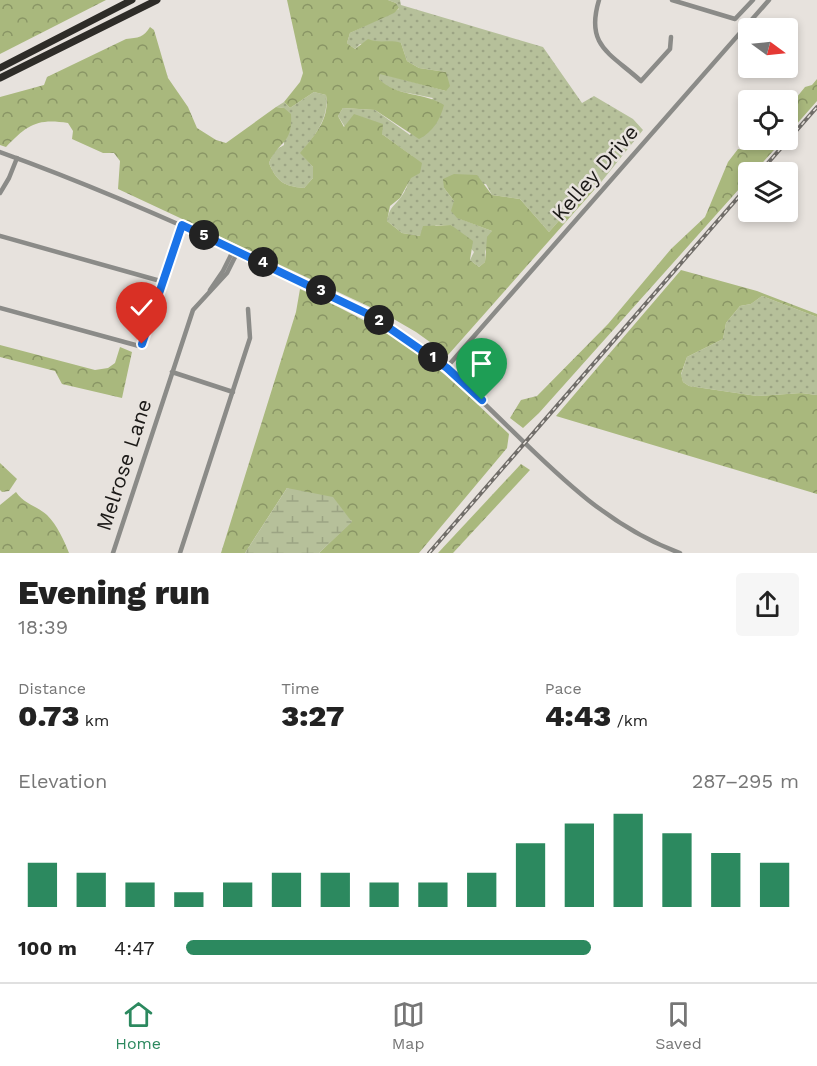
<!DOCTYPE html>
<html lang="en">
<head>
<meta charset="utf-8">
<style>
	body { margin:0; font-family:"Work Sans",sans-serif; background:#f6f6f6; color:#222; height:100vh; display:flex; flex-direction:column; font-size:22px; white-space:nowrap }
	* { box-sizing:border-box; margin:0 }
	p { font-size:20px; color:#767676 }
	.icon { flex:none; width:33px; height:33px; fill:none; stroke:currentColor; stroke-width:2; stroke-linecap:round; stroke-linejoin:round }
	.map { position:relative; height:553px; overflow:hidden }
	.drawer { display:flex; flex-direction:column; background:#fff; flex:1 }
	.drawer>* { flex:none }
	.needle { width:39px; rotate:105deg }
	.fabs { position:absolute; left:738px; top:18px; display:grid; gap:12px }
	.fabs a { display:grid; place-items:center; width:60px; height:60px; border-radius:6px; background:#fff; box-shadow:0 3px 9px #0003; font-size:30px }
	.pin { position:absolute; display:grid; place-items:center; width:51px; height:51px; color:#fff; margin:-62px -26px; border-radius:50% 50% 50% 0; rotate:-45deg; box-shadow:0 0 6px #0007 }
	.pin .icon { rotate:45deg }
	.km { position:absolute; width:30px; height:30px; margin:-15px; border-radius:50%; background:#222; color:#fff; font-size:16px; line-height:30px; text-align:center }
	.round { display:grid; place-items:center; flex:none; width:63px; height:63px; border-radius:6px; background:#f6f6f6 }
	.headline { display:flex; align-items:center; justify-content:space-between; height:102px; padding:0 18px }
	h1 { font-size:33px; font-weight:800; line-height:45px }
	.figures { display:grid; grid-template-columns:repeat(3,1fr); gap:9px; height:102px; padding:6px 18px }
	.figures div { display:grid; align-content:center }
	.figures b { font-size:30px; font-weight:800 }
	.figures small { font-size:16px; font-weight:400 }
	.figures p { font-size:16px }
	.chart { height:168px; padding:12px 18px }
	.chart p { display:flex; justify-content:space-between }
	.chart svg { width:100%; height:108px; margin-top:6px; stroke:#2c895f; stroke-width:6 }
	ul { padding:0 18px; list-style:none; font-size:20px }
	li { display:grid; grid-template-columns:96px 72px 1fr; align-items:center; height:45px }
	li i { height:15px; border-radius:8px; background:#2c895f }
	.tabs { display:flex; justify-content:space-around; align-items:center; height:84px; border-top:2px solid #e0e0e0; background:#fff; font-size:16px; color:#767676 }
	.tabs a { display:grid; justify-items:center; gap:3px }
	.tabs .selected { color:#2c895f }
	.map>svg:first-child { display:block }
	.grass { fill:url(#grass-dots) }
	.forest { fill:url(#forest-crowns) }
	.wetland { fill:url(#wetland-marsh) }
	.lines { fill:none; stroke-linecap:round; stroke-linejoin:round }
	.minor { stroke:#8b8b88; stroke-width:4.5 }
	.highway { stroke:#2e2c28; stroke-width:7 }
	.rail-casing { stroke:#706d69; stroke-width:4 }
	.rail { stroke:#e7e2dd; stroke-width:1.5; stroke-dasharray:4.5; stroke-linecap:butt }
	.route-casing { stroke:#fff; stroke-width:12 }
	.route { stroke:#1a73e8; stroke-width:8 }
	.labels { text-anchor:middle; stroke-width:5; stroke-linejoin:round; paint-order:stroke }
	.street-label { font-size:21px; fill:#1b1917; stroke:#e7e2dd }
</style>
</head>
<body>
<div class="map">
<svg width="817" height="553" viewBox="0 0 817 553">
	<defs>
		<pattern id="grass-dots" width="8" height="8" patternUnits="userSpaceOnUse" patternTransform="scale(1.5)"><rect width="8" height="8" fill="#b6c09a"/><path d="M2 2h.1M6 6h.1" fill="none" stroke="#9ca484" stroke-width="1.8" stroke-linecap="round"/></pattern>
		<pattern id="forest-crowns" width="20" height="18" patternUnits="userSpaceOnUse" patternTransform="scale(1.5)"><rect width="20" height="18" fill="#a9b87d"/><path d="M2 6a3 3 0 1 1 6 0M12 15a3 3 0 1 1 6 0" fill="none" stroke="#899565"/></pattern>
		<pattern id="wetland-marsh" width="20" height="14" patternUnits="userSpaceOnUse" patternTransform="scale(1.5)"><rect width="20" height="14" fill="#b6c09a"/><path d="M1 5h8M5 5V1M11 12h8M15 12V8" fill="none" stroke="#9ca484"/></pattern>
	</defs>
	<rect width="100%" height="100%" fill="#e7e2dd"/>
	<!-- grass -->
	<g class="grass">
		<path d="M388,0H400L401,5L543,47L582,103L594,96L633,119L643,130L602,181L597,177L549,232L520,199L492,195L486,184L444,188L454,201L458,218L492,231L485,252V262L479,267L470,260L474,252L451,225H436L420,236L402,233L387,221C390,206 393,208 401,197C410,185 411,171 412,156L382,134L345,127L338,116L343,108L375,110L410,135L433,98L398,91L386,87L379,79L380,73L446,91V72L419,68L407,61L401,43L360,44L355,49L347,43L350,33L399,9L396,3Z"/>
		<path d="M314,92L326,95C329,119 315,135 301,153L313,167V178L304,188C284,186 277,182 269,163L274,151L284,145V108L276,107L284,102L290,108Z"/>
		<polygon points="762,296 817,317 817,395 801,393 757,396 689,386 683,382 681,375 687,357 723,339 726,323 740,306 751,304"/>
	</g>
	<!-- forest -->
	<g class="forest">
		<polygon points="0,0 106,0 0,54"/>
		<path d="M287,0H388L396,3L399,8L394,13L350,33L347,43L355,49L368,39C380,44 390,39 401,43L407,61L419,68L446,72L450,86L446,91L380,74L379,79C396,97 424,92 444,105C440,120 433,132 419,139L375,110L343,108L338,116L344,127L354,114L383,124L382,134L422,163L420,173L411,178L400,198L390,206L387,221L402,233L420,236L423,226L451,225L473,241L470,260L479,267L485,262L487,237L492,231L457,218L451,211L454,201L444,188L443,179L454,174L477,175L492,195L520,199L549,232L597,177L602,181L448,355L416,332L385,314L118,189L120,161L114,153H103L72,139L73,131L68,123C37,118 27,125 6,147L0,145V97L44,85L47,77L126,39C138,38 144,37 150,27L154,30L168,78L188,107L197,128L216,140L226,143L276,107L284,108L291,114C293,145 279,140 269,163C277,182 284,186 304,188L313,178V167L300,153C315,135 330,119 326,95L314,92L290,108L284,102L300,82L303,73Z"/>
		<polygon points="817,79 817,101 788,134 788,108 805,87 812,85"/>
		<path d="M761,140H783L754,172H748V179L539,413L523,428L510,418L521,400L537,396L608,324L671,249L705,217L728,162L738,149C749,151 754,148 761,140Z"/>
		<polygon points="681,270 757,291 817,314 817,317 762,296 751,304 740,306 726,323 723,339 687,357 681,374 683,382 689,386 757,396 801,393 817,395 817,494 556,416"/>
		<path d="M300,289C335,305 370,322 403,343C441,368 476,403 509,434L507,448L419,553H319L352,521L287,488L245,553H221L296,312Z"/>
		<polygon points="0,345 95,370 108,368 115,363 120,347 132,352 122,398 62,384 55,371 0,357"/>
		<polygon points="0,463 17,479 9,491 2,492 0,490"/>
		<polygon points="521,464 530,470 453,553 438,553"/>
		<path d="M16,492C24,504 37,506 47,515C57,525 64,540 69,553H0V505Z"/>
	</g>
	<!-- wetland -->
	<polygon class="wetland" points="287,488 333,497 352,522 319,553 245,553"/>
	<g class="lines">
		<!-- minor -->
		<g class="minor">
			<path d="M599,0C585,46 610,53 641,81L670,49L671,37"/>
			<polyline points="672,0 735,19 753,0"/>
			<path d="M0,152C89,184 174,221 259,261C308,284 360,305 404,336C502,403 567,512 680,553"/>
			<polyline points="0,193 9,178 17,158"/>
			<polyline points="0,236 164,282"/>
			<polyline points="210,290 223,271 234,249"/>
			<polyline points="0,308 139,346 145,339 182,225"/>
			<polyline points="447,367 769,0"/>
			<polyline points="172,372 233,392"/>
			<polyline points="113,553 193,310 227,273 238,251"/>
			<polyline points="180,553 250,338 248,309"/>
		</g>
		<!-- highway -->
		<g class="highway">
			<polyline points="0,68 132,0"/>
			<polyline points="0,78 157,0"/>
		</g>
		<!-- rail casing -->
		<g class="rail-casing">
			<g id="rail">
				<polyline points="760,172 817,107"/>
				<polyline points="429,553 748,186"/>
			</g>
		</g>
		<!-- rail -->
		<use href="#rail" class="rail"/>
	</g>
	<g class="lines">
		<!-- route casing -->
		<g class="route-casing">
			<polyline id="route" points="142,344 182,225 372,316 447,368 482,400"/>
		</g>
		<!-- route -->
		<use href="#route" class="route"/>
	</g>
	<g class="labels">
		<!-- street labels -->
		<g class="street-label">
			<text transform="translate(595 173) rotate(-49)" y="7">Kelley Drive</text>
			<text transform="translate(124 465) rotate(-72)" y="7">Melrose Lane</text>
		</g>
	</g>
</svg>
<div class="fabs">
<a><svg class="needle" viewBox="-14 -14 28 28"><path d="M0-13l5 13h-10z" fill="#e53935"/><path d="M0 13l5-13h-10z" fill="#767676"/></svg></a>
<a><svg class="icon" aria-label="locate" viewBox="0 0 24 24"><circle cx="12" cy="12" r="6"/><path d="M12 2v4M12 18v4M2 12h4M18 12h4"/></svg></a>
<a><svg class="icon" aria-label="layers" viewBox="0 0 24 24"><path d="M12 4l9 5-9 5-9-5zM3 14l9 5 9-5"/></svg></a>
</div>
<div class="pin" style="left:482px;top:400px;background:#1e9e55"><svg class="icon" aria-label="arrive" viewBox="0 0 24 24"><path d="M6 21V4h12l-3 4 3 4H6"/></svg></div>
<div class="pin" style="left:142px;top:344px;background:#d93025"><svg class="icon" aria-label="check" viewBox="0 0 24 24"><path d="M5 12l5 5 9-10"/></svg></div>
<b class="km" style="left:433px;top:357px">1</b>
<b class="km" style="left:379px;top:320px">2</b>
<b class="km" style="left:321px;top:290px">3</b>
<b class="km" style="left:263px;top:262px">4</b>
<b class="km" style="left:204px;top:235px">5</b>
</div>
<section class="drawer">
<div class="headline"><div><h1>Evening run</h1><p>18:39</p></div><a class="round"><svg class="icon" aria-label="share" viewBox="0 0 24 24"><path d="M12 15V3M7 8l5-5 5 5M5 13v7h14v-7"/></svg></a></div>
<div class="figures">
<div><p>Distance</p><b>0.73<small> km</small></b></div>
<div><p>Time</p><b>3:27</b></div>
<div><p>Pace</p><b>4:43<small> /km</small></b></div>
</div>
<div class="chart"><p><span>Elevation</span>287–295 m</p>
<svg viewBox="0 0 160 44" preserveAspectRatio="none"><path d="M5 44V26M15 44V30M25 44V34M35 44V38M45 44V34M55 44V30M65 44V30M75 44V34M85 44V34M95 44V30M105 44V18M115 44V10M125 44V6M135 44V14M145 44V22M155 44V26"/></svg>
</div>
<ul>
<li><b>100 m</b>4:47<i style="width:66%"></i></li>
</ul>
</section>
<nav class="tabs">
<a class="selected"><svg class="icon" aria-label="home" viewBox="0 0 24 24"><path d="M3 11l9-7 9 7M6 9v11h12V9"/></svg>Home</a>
<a><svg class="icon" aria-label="map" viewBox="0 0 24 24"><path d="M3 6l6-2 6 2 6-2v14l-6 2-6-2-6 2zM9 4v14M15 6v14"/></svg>Map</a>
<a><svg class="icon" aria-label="saved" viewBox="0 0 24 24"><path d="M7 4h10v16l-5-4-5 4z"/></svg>Saved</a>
</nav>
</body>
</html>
